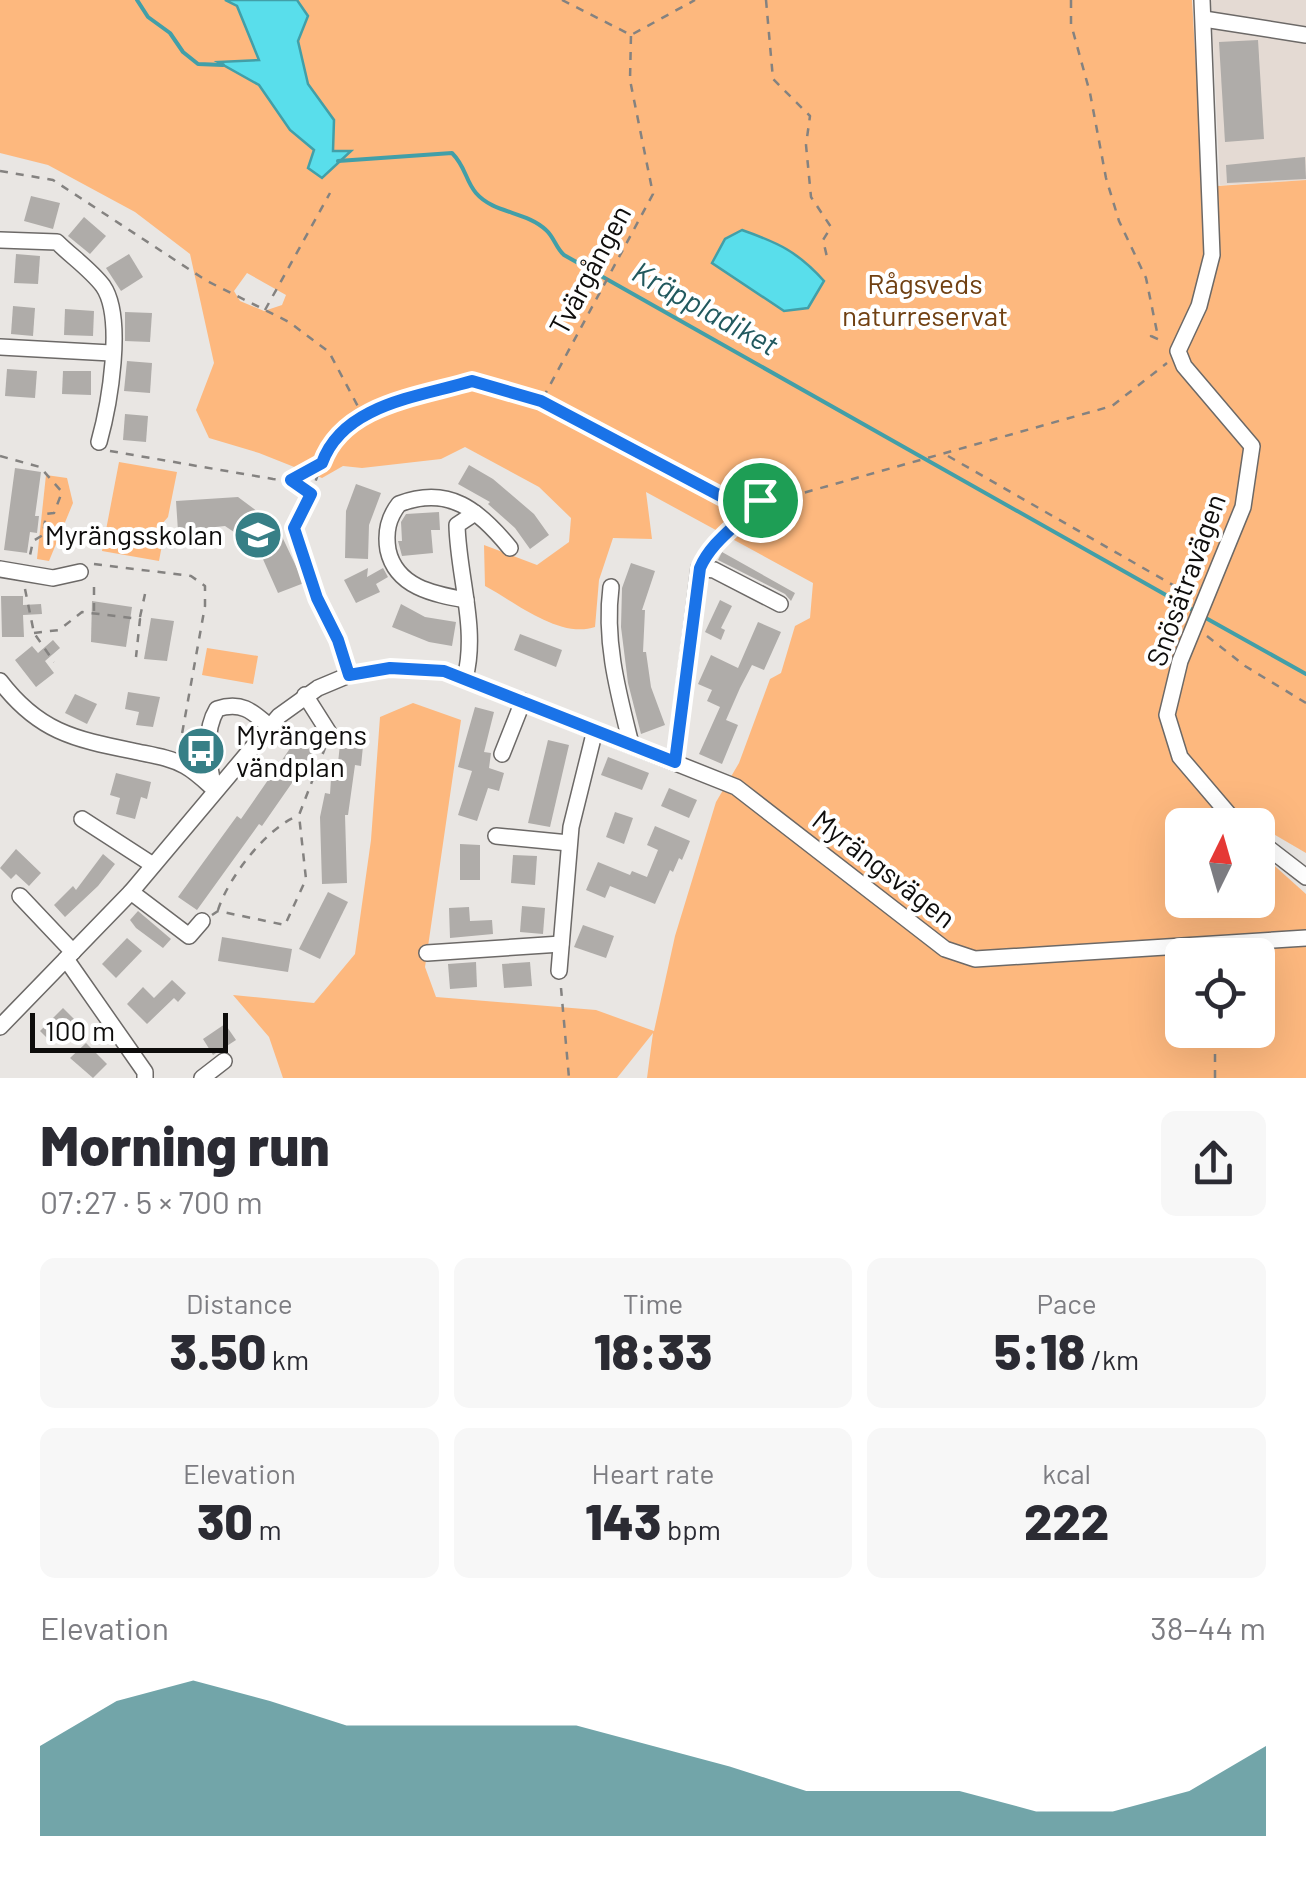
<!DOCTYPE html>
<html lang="en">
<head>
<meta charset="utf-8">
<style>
	body { margin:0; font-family:Barlow,sans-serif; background:#f7f7f7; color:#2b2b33; height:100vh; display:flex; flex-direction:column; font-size:38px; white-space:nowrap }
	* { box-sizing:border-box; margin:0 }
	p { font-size:32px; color:#7c7c81 }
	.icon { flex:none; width:55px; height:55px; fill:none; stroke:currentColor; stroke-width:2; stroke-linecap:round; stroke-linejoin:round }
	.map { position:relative; height:1078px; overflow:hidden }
	.sheet { display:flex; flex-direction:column; background:#fff; flex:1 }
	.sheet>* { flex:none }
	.needle { width:65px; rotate:5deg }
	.fabs { position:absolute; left:1165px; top:808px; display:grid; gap:20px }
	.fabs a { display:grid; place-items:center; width:110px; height:110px; border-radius:15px; background:#fff; box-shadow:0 10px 40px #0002; font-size:50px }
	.scale { position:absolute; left:30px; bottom:25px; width:198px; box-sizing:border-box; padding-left:10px; border:5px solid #0e0d0c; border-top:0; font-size:28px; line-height:35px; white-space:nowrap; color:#0e0d0c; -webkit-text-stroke:8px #fff; paint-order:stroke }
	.pin { position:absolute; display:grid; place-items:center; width:85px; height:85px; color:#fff; margin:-42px; border:5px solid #fff; border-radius:50%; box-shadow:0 2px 10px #0007 }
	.round { display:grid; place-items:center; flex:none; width:105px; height:105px; border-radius:15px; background:#f7f7f7 }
	.headline { display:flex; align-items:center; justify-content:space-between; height:170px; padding:0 40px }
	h1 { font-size:55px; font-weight:800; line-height:75px }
	.figures { display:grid; grid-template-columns:repeat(3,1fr); gap:15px; height:170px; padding:10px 40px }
	.figures div { display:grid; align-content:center; border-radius:15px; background:#f7f7f7; text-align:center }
	.figures b { font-size:50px; font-weight:800 }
	.figures small { font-size:28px; font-weight:400 }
	.figures p { font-size:28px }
	.chart { height:280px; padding:20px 40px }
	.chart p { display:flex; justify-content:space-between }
	.chart svg { width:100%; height:180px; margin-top:10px; fill:#377f86; opacity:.7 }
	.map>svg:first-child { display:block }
	.built { fill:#e4dad3 }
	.green { fill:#fdb87e; fill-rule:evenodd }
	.water { fill:#59deeb; stroke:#429fa8; stroke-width:2.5 }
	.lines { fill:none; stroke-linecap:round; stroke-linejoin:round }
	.stream { stroke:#429fa8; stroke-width:4 }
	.building { fill:#afaca9 }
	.minor-casing { stroke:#6c6967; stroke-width:18 }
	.path { stroke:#848280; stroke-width:2.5; stroke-dasharray:8 8; stroke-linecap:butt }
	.minor { stroke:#fff; stroke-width:15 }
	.route-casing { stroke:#fff; stroke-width:20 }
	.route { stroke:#1a73e8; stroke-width:12 }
	.labels { text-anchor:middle; stroke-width:8; stroke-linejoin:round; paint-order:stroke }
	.street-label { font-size:28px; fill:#0e0d0c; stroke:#fff }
	.park-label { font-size:28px; fill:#704012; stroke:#fff }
	.poi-label { font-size:28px; fill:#0e0d0c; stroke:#fff; text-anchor:end }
	.water-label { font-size:30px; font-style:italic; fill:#21595e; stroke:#fff }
</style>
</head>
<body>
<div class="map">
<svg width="1306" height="1078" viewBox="0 0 1306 1078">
	<rect width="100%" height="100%" fill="#e9e6e3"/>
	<!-- built -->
	<polygon class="built" points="1211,0 1306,0 1306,180 1220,185"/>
	<!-- green -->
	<g class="green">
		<path d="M0,0H1192L1203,187L1306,180V853L1258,825H1182V900H1258V851L1306,894V1078H647L653,1033L617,1078H283L269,1037L233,995L314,1003L355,954L371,840L380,717L413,703L461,720L425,967L436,997L596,1010L654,1031L675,936L716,802L739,763L770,679L781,673L795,626L810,618L813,583L646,492L652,539L613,538L599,580L595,627C560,639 515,602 485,586L484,545L537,565L569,542L571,518L539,487L465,447L441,459L362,468L343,466L322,478L259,453L209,438L196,410L214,363L190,254L135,212L48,165L0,153ZM247,273L286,295L282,305L264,311L240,301L234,291ZM1182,955H1258V1030H1182Z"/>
		<polygon points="119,462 177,472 168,517 156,531 136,528 164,534 159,561 102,551"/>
		<polygon points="46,475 67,478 73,503 49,561 37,559"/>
		<polygon points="207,648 258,656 253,684 202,675"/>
	</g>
	<!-- water -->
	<g class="water">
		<polygon points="225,0 297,0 308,16 298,41 308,84 334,120 333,151 351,151 322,178 308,168 314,150 290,130 259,85 218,62 259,60 237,6"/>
		<path d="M742,230C779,243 798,252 824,281L808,308L784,311L712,263L725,239Z"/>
	</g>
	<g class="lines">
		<!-- stream -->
		<g class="stream">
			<polyline points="137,0 148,17 170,33 183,52 198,64 223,65"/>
			<path d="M338,161L452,153C466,167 465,180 476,193C494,214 526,211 546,230C554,237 556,248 564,255L1196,612"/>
			<polyline points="1204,617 1306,674"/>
		</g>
	</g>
	<!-- building -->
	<g class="building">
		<polygon points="1258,40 1264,139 1225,142 1219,42"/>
		<polygon points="1305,157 1306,179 1227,183 1226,165"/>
		<polygon points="31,196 60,203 53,229 24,221"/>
		<polygon points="84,217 106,236 90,254 68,236"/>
		<polygon points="16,254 40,256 38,284 14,283"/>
		<polygon points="129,254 143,277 121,291 106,268"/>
		<polygon points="13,306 35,308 33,336 11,334"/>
		<polygon points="65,309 94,311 93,336 64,335"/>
		<polygon points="125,312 152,313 150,342 125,341"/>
		<polygon points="127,361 152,363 150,393 124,391"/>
		<polygon points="7,369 37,371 35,398 5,396"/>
		<polygon points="63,371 91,371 91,395 62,394"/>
		<polygon points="125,414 148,416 146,442 123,440"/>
		<polygon points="469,465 493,479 534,514 549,535 530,549 515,528 488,504 490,502 458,484"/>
		<polygon points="15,468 41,472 35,516 39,516 37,533 30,532 27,553 4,550"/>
		<polygon points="356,484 381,493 369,525 368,559 345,558 346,511"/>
		<polygon points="238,497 277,526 304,583 278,593 258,548 225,526 178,531 176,501"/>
		<polygon points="439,512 440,530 431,530 433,553 402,556 398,541 402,541 401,522 406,514"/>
		<polygon points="722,552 795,593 791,601 785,594 718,560"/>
		<polygon points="631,563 655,571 642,610 645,610 643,652 646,652 651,687 665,725 641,734 628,683 621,627 622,588"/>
		<polygon points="368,568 367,577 383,568 388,577 376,584 380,592 356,603 344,580"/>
		<polygon points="1,596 23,596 23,605 41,604 42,614 23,615 24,637 2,637"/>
		<polygon points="720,600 732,606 721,628 725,630 721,640 705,632"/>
		<polygon points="92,601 132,607 126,647 91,642"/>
		<polygon points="401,604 425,617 456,622 452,646 429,642 392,627"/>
		<polygon points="151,618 174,621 167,661 144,659"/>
		<polygon points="758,622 781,632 764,670 752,665 740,688 726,720 738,725 722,764 699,754 720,707 707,701 712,690 698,684 711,655 738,668"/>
		<polygon points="520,634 562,650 556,667 514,650"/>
		<polygon points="53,640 60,648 45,661 54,673 36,687 15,660 32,646 38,653"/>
		<polygon points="128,692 160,697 153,727 136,725 139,712 125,709"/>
		<polygon points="75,694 97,704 87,724 65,713"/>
		<polygon points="475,707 494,712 484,752 491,753 489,768 504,773 499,791 488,788 477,821 458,815 472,771 458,767"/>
		<polygon points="300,734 317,747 262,826 259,824 197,910 178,897 237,816 241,819"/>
		<polygon points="548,740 569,745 550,827 528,823"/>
		<polygon points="340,744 363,746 361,766 355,765 348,815 345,815 347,883 322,884 320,817 325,793 330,794 332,763 338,763"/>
		<polygon points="608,757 649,773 642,790 601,775"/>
		<polygon points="116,773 151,782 147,799 141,797 135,819 116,814 120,798 110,795"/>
		<polygon points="669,788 697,800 689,818 661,806"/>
		<polygon points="615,812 633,818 624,844 606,837"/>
		<polygon points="655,826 690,841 682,860 679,858 673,872 670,870 655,904 610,886 605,898 586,890 598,862 630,875 632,871 647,877 658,850 647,845"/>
		<polygon points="460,844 480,845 480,880 460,880"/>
		<polygon points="16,849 41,873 29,886 16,874 11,879 0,868"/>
		<polygon points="103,854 115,864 98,886 65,917 54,905 73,886 76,890"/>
		<polygon points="513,855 537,856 535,885 511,883"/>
		<polygon points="328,892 348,902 320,959 299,949"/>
		<polygon points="522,906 545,908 543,934 520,932"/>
		<polygon points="469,907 470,921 492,920 493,934 450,938 449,908"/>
		<polygon points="138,911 171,939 163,948 136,928 130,920"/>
		<polygon points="583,925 614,936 606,958 574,947"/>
		<polygon points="222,937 292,949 288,972 218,961"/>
		<polygon points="127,938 142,951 116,978 102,964"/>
		<polygon points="476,962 477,987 450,989 448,964"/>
		<polygon points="530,962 532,986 504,988 502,964"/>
		<polygon points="172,980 186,993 178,1002 174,998 147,1024 127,1004 143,987 154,998"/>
		<polygon points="63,1008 76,1021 53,1044 40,1031"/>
		<polygon points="225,1024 236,1040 213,1055 203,1039"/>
		<polygon points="86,1043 107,1064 93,1078 70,1058"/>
	</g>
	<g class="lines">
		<!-- minor casing -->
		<g class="minor-casing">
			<g id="minor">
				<polyline points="1202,0 1212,255 1199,306 1178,351 1184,366 1252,446 1243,507 1180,661 1167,715 1180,757 1238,825"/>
				<polyline points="1204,19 1306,35"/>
				<path d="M0,240L57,242C71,256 91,270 103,286C125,318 109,406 99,442"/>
				<polyline points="0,347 111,353"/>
				<polyline points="0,569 53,578 80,572"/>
				<path d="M611,587C604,641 618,692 631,744"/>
				<path d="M466,600C433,594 396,587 388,550C385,532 388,518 399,504C449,485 479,510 510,548"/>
				<path d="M465,678C478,629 458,575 457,525L475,513"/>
				<path d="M0,681C38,731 73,739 133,751C151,755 169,757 185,766C196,772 206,782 215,790"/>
				<polyline points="305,695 331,736"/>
				<polyline points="502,754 523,701"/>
				<polyline points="675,762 699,568 714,570 780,604"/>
				<path d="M215,790C208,766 203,732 217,709C241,701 252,711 269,726"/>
				<polyline points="82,819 153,865"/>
				<polyline points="496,836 569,843"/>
				<polyline points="1258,840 1306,877"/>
				<polyline points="131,892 189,936 202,921"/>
				<polyline points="20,896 73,952"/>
				<polyline points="427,953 561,944"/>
				<polyline points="66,959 145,1072 145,1078"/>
				<polyline points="559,971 571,827 595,730"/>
				<polyline points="0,1027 131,892 279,716 318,688 349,675 390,668 444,671 736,787 945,949 975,959 1306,938"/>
				<polyline points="202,1078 224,1061"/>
			</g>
		</g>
		<!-- path -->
		<g class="path">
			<polyline points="562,0 631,35 695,0"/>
			<polyline points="766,0 773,79 810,116 806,145 811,197 831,227 823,240 827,257"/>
			<polyline points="1071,0 1071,24 1090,93 1106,178 1119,221 1146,278 1157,332 1151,336 1164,342"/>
			<polyline points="0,171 53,180 207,281 289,322 329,352 362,414"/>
			<polyline points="265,310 330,193"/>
			<polyline points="543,398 653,194 630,80 631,35"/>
			<polyline points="110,451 273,479 291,480 321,463"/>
			<polyline points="0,456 40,467 62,492 54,513 46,514 43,535 33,541 29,560"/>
			<polyline points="948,456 1192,596"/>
			<polyline points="292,480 310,493"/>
			<polyline points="706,553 760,500"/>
			<polyline points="94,564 191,576 205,586 205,606 180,745"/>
			<polyline points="25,589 34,633 54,662"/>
			<polyline points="94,611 94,587"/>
			<polyline points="140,617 145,594"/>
			<polyline points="34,633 59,630 82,612 140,619 136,657"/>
			<polyline points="1207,636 1245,666 1306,703"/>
			<polyline points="344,659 338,640 317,598 295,528 308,502 329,444 351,421 379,409 472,381 541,401 730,501 778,500 1112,406 1167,363"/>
			<path d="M218,910C228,878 267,827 298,816"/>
			<polyline points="212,915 218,911 285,925 306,879 299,815 325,748"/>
			<polyline points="1258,967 1261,996 1258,998"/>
			<polyline points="561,988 569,1078"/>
			<polyline points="1215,1078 1215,1030"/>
		</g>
		<!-- minor -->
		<use href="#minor" class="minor"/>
	</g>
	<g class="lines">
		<!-- route casing -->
		<g class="route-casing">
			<path id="route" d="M472,381L541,401L730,501L760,500C740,524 712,540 700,568L675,762L444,671L390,668L349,675L338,640L317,598L294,528L311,494L291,480L322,463C343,404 419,397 472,381Z"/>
		</g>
		<!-- route -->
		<use href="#route" class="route"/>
	</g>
	<!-- icons -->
	<defs>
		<g id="school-disc" transform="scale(2.5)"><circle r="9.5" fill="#377f86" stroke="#fff"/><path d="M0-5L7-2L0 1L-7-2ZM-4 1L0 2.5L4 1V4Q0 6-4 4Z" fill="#fff"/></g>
		<g id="bus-disc" transform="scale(2.5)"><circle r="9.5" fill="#377f86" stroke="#fff"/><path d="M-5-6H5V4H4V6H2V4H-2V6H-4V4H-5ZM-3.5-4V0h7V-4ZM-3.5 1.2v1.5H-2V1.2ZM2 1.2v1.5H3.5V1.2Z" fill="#fff"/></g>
	</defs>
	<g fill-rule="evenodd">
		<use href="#school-disc" x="258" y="535"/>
		<use href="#bus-disc" x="201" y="751"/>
	</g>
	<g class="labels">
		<!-- street labels -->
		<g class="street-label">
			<text transform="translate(590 270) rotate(-62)" y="10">Tvärgången</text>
			<text transform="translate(1186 580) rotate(-70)" y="10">Snösätravägen</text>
			<text transform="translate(884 869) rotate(38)" y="10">Myrängsvägen</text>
		</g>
		<!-- park labels -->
		<g class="park-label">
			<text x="925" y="294">Rågsveds<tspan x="925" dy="32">naturreservat</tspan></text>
		</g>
		<!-- poi labels -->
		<g class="poi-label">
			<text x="223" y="545">Myrängsskolan</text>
			<text x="236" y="745" text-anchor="start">Myrängens<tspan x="236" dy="32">vändplan</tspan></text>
		</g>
		<!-- water labels -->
		<g class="water-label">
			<text transform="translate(705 309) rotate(29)" y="10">Kräppladiket</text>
		</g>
	</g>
</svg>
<div class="fabs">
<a><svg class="needle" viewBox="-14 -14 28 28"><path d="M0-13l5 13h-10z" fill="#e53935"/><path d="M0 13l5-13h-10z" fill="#7c7c81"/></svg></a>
<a><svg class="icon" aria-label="locate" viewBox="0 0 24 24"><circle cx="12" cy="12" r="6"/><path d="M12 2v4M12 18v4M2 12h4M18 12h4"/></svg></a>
</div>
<div class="scale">100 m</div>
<div class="pin" style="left:760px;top:500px;background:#1e9e55"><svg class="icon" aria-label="arrive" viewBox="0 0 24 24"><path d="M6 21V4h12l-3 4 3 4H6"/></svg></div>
</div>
<section class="sheet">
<div class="headline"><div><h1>Morning run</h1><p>07:27 · 5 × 700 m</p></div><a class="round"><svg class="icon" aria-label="share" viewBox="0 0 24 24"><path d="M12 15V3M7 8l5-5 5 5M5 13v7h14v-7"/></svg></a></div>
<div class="figures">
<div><p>Distance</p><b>3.50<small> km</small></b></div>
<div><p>Time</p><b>18:33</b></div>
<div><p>Pace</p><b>5:18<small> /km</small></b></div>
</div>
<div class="figures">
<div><p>Elevation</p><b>30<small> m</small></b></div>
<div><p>Heart rate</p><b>143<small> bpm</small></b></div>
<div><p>kcal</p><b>222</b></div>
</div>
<div class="chart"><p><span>Elevation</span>38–44 m</p>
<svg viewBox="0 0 160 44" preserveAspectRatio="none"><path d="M0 44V22L10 11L20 6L30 11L40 17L50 17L60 17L70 17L80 22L90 27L100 33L110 33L120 33L130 38L140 38L150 33L160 22V44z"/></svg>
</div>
</section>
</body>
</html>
